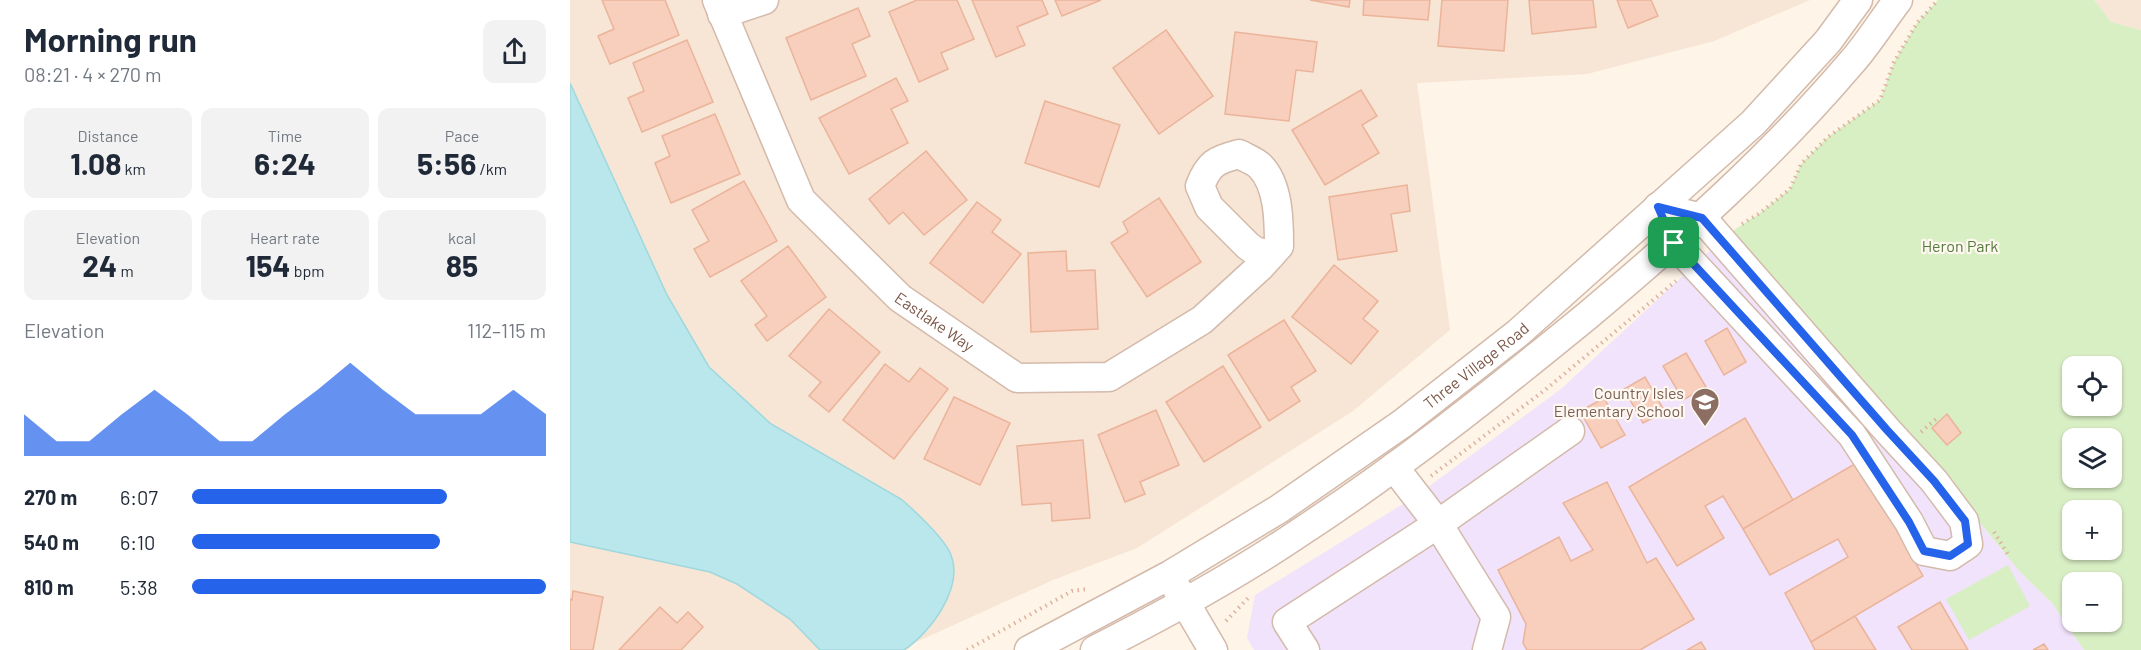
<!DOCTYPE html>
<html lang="en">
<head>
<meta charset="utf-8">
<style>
	body { margin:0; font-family:Barlow,sans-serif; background:#f2f2f3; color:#1f2937; height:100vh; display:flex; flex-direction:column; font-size:22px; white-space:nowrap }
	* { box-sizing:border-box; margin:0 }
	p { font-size:20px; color:#747a83 }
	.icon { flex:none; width:33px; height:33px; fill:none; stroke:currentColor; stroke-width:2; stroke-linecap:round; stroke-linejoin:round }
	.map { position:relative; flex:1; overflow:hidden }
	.drawer { display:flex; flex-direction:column; background:#fff; width:570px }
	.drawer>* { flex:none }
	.tools { position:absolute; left:1492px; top:356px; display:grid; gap:12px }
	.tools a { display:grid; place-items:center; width:60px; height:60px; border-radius:12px; background:#fff; box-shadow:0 2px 4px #0004; font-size:30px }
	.pin { position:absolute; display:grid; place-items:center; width:51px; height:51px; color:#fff; margin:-26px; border-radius:12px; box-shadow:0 3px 9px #0006 }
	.round { display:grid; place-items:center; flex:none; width:63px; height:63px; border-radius:12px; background:#f2f2f3 }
	.head { display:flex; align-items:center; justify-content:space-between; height:102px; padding:0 24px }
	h1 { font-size:33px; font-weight:700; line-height:45px }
	.metrics { display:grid; grid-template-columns:repeat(3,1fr); gap:9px; height:102px; padding:6px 24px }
	.metrics div { display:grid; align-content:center; border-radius:12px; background:#f2f2f3; text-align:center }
	.metrics b { font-size:30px; font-weight:700 }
	.metrics small { font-size:16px; font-weight:400 }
	.metrics p { font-size:16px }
	.chart { height:168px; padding:12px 24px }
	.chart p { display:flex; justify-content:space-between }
	.chart svg { width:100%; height:108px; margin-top:6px; fill:#2563eb; opacity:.7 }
	ul { padding:0 24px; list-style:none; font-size:20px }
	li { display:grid; grid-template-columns:96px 72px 1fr; align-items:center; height:45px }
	li i { height:15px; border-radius:8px; background:#2563eb }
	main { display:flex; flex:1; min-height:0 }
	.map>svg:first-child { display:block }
	.residential { fill:#f7e5d5 }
	.education { fill:#f1e3fb }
	.green { fill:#d8eec3; fill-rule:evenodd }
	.water { fill:#b9e7eb; stroke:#9ed8de; stroke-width:1.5 }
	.building { fill:#f7cfbc; stroke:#ebb49a; stroke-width:1.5 }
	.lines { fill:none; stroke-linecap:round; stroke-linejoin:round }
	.minor-casing { stroke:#d3baab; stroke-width:31 }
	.path { stroke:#ddb29e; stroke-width:4; stroke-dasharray:1.5 4.5; stroke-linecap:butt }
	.minor { stroke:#fff; stroke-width:28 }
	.route-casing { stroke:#fff; stroke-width:12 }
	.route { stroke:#2563eb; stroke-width:8 }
	.labels { text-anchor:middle; stroke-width:4.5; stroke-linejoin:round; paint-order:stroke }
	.park-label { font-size:16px; fill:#537c3c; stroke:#fff8f0 }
	.street-label { font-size:16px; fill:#7c5748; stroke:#fff8f0 }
	.education-label { font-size:16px; fill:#785e54; stroke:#fff8f0; text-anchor:end }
</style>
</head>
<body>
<main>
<section class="drawer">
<div class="head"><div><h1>Morning run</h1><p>08:21 · 4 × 270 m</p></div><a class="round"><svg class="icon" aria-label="share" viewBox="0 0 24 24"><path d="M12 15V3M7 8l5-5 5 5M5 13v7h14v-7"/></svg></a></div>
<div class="metrics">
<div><p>Distance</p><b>1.08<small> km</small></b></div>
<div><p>Time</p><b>6:24</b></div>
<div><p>Pace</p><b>5:56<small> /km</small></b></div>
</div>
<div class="metrics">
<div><p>Elevation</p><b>24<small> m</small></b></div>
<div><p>Heart rate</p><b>154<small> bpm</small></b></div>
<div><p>kcal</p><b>85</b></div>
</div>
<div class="chart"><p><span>Elevation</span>112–115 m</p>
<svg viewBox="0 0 160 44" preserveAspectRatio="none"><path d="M0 44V27L10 38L20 38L30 27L40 17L50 27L60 38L70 38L80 27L90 17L100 6L110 17L120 27L130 27L140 27L150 17L160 27V44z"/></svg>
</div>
<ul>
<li><b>270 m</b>6:07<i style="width:72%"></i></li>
<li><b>540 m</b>6:10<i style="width:70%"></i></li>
<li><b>810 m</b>5:38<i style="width:100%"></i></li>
</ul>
</section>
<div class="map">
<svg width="1571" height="650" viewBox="0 0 1571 650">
	<rect width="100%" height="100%" fill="#fef4e7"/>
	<!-- residential -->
	<g class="residential">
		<polygon points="0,0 1240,0 1144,41 1017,74 847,83 880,330 783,411 567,548 483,580 344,643 361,626 372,607 331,499 201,424 139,367 97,295 0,83"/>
		<polygon points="1524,0 1571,0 1571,30 1541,22"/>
		<polygon points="0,542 140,572 167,584 220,619 250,650 0,650"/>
	</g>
	<!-- education -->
	<polygon class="education" points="1158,234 1364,466 1450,572 1482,603 1514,650 684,650 677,638 685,595 846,496 991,389"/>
	<!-- green -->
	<g class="green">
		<path d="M1368,0H1524L1541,22L1571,30V650H1514L1482,603L1450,572L1364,466L1158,234L1190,213L1220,189L1231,164L1258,137L1310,100L1324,62L1347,23ZM1503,366H1542V405H1503ZM1503,438H1542V477H1503ZM1503,510H1542V549H1503ZM1503,582H1542V621H1503Z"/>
		<polygon points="1438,565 1460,606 1399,640 1376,599"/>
	</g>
	<!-- water -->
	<path class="water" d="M0,83L97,295L139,367L201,424L331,499C345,511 375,539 381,555C394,588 360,633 334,650H250L220,619L167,584L140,572L0,542Z"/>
	<!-- building -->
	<g class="building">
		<polygon points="32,0 95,0 109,35 40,64 28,36 44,29"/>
		<polygon points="347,0 387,0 404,39 371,53 378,69 349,82 319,12"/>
		<polygon points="402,0 472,0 478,14 447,27 455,45 426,57"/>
		<polygon points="485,0 531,0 492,16"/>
		<polygon points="740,0 780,0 779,7"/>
		<polygon points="794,0 860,0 858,20 793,15"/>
		<polygon points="872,0 938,0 934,51 868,46"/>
		<polygon points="959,0 1023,0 1026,27 962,34"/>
		<polygon points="1047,0 1081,0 1088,16 1058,28"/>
		<polygon points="288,8 300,36 282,44 296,76 241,100 216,38"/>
		<polygon points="596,30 643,96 589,134 543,68"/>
		<polygon points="665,32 747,42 743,72 726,70 719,121 655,114"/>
		<polygon points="117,40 143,102 72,132 58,98 74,91 63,63"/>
		<polygon points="326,78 338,101 321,109 338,143 279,174 249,118"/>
		<polygon points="791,90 807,116 792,125 809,153 755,185 722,130"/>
		<polygon points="475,101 550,125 529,187 455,163"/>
		<polygon points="145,114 170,174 101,203 85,163 100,156 92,136"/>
		<polygon points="356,151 397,200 354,235 333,212 319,224 299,199"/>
		<polygon points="174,181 207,241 140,277 124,249 139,241 122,210"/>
		<polygon points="837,185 840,211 821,214 827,251 768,260 759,197"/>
		<polygon points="589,198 631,262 577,297 541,243 558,232 553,222"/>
		<polygon points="407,202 431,220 422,232 451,254 413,303 360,263"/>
		<polygon points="218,246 256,297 197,341 185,325 197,316 171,281"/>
		<polygon points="496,251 497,271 525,270 528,329 461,332 458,253"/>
		<polygon points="764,265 808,301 793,319 808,331 781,364 722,317"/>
		<polygon points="259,309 310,352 259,412 239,396 251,382 219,356"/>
		<polygon points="714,320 746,371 721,387 730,401 699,421 658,355"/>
		<polygon points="1157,328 1176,362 1154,375 1135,341"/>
		<polygon points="1116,353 1136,387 1113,400 1093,366"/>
		<polygon points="315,364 339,382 350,368 378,389 324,459 273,420"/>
		<polygon points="653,366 691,427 634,462 596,402"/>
		<polygon points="1075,377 1095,412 1073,423 1054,389"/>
		<polygon points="384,397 440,423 410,485 354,459"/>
		<polygon points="1034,398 1055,435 1031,448 1010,411"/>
		<polygon points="586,410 609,465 570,482 575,494 555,502 528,435"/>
		<polygon points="1377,414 1391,433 1377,445 1362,428"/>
		<polygon points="1175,418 1223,500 1173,529 1153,496 1135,506 1154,538 1107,566 1059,487"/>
		<polygon points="513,440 520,518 482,521 481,503 452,505 447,446"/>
		<polygon points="1288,462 1353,576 1241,642 1215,593 1278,557 1268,539 1200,575 1173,529"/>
		<polygon points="1037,482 1077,563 1086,558 1124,619 1070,650 957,650 953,643 956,624 928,570 989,537 1001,561 1023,550 993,503"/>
		<polygon points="3,591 33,597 23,650 0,650 0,599 2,600"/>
		<polygon points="1370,602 1398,650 1342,650 1328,627"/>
		<polygon points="90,607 107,623 118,612 133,627 111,650 49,650"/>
		<polygon points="1285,616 1306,650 1245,650 1241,642"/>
		<polygon points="1131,642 1136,650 1117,650"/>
		<polygon points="1474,644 1478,650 1463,650"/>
	</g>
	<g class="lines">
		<!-- minor casing -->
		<g class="minor-casing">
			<g id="minor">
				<path id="s1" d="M147,0L231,200L330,298L447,378L539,377L632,320L691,266L709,246C709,222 709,185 690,166C685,161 676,158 669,154C646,160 639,163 630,186L639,207L678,246L685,251L701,255"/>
				<polyline points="152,14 194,0"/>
				<polygon points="1088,207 1132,218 1317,430 1364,481 1394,521 1398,544 1380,556 1354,551 1339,522 1282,435 1104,243"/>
				<polyline points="824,467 868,524 926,617 917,650"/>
				<polyline points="606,587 643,650"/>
				<path id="s2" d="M459,650L600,575L709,509L833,423L948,333L1183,123L1258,41L1288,0"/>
				<path d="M525,650C595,614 664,577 729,533C830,467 924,392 1017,316C1111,237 1201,157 1281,63C1298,44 1312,21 1328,0"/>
				<polyline points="735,650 717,622 868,524 1000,431"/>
			</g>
		</g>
		<!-- path -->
		<g class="path">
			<polyline points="1172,224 1190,213 1220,189 1231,164 1258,137 1310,100 1324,62 1347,23 1368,0"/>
			<polyline points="1351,432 1366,419"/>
			<polyline points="861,476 975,390 1106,281"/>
			<polyline points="1424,532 1439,556"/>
			<polyline points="656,621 680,596"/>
			<polyline points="397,650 502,591 517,589"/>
		</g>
		<!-- minor -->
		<use href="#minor" class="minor"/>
	</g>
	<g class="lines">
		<!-- route casing -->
		<g class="route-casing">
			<polygon id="route" points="1088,207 1132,218 1317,430 1364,481 1395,521 1398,544 1380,556 1354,551 1339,522 1282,435 1104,243"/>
		</g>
		<!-- route -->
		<use href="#route" class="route"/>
	</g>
	<!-- icons -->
	<defs>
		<g id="school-pin" transform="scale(1.5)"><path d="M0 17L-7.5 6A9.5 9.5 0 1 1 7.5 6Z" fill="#8d6e63" stroke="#fff8f0"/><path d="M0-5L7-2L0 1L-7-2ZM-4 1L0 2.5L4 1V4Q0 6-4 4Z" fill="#fff"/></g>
	</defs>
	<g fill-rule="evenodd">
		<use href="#school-pin" x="1135" y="402"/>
	</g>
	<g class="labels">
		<!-- park labels -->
		<g class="park-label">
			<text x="1390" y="252">Heron Park</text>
		</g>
		<!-- street labels -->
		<g class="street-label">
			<text dy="6" stroke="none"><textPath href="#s1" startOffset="398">Eastlake Way</textPath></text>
			<text dy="6" stroke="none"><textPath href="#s2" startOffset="531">Three Village Road</textPath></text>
		</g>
		<!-- education labels -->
		<g class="education-label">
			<text x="1114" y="399">Country Isles<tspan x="1114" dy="18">Elementary School</tspan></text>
		</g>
	</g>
</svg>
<div class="tools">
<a><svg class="icon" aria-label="locate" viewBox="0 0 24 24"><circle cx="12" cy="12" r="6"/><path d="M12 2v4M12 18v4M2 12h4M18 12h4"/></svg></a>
<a><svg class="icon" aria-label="layers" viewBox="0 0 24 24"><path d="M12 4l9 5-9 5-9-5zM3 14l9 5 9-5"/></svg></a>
<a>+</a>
<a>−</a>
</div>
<div class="pin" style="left:1104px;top:243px;background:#1e9e55"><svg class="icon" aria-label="arrive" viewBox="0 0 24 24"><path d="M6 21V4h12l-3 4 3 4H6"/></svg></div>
</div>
</main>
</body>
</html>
